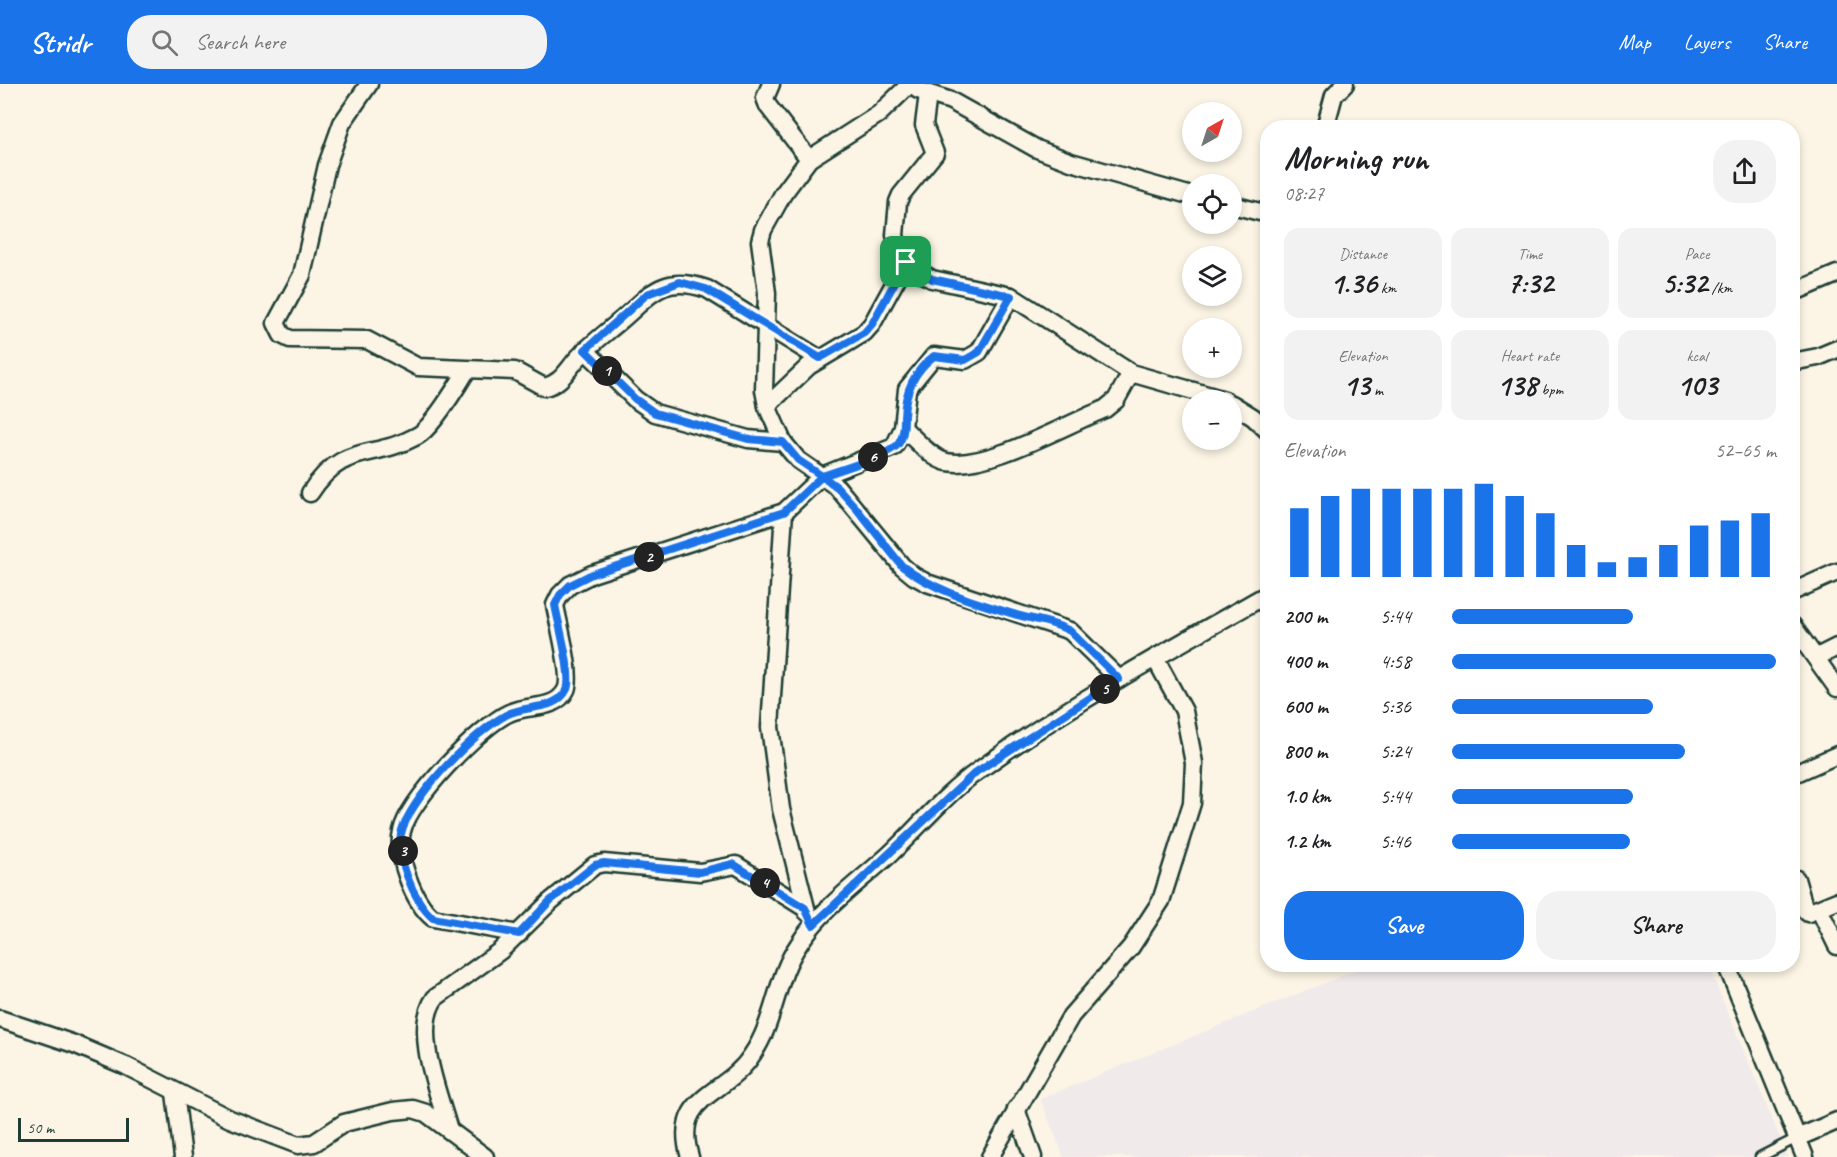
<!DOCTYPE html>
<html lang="en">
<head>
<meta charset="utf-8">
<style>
	body { margin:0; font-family:Caveat,sans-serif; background:#f2f2f2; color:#202124; height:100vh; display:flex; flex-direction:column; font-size:22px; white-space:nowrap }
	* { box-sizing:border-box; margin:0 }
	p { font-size:20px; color:#757577 }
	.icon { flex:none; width:33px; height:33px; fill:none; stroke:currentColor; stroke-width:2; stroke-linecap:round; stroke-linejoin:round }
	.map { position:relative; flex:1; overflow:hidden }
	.sheet { position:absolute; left:1260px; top:36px; width:540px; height:852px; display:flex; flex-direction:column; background:#fff; border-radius:24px; box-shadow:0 3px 9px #0003 }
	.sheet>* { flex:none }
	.needle { width:39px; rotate:39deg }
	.controls { position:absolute; left:1182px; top:18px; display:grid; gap:12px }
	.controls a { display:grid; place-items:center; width:60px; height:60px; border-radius:50%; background:#fff; box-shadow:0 3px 9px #0003; font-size:30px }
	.scale { position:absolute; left:18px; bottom:15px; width:111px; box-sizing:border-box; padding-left:6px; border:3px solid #1f3d34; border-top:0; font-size:16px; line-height:21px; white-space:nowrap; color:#1f3d34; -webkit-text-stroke:4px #fcf5e5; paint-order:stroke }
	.pin { position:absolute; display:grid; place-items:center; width:51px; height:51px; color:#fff; margin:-26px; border-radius:12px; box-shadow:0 3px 9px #0006 }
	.km { position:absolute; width:30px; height:30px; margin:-15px; border-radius:50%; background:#222; color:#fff; font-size:16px; line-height:30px; text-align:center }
	.round { display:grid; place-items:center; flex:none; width:63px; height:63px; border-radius:24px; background:#f2f2f2 }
	.summary { display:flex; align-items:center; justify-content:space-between; height:102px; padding:0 24px }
	h1 { font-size:33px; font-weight:600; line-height:45px }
	.figures { display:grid; grid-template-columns:repeat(3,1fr); gap:9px; height:102px; padding:6px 24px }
	.figures div { display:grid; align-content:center; border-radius:15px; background:#f2f2f2; text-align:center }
	.figures b { font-size:30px; font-weight:600 }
	.figures small { font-size:16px; font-weight:400 }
	.figures p { font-size:16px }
	.chart { height:168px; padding:12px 24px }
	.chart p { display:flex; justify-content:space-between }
	.chart svg { width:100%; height:108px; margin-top:6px; stroke:#1a73e8; stroke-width:6 }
	.button { display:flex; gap:12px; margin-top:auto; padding:12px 24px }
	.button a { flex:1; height:69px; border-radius:24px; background:#1a73e8; color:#fff; font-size:24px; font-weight:600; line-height:69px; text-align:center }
	.button a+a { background:#f2f2f2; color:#202124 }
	ul { padding:0 24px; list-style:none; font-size:20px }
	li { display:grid; grid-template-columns:96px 72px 1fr; align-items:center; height:45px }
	li i { height:15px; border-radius:8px; background:#1a73e8 }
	header { display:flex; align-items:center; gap:36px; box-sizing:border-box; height:84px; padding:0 30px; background:#1a73e8; color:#fff }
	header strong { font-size:28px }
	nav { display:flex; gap:33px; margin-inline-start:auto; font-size:21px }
	.search { width:420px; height:54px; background:#f2f2f2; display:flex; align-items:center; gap:15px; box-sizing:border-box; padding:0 21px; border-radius:24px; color:#757577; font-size:22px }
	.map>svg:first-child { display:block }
	.built { fill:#f0eaeb }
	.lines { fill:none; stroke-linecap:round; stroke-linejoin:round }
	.lane-casing { stroke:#1f3d34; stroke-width:13 }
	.street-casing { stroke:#1f3d34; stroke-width:21 }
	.lane { stroke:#fcf5e5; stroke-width:8 }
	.street { stroke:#fcf5e5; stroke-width:16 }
	.route-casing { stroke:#fff; stroke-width:12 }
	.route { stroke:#1a73e8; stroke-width:8 }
</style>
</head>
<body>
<header>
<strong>Stridr</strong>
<div class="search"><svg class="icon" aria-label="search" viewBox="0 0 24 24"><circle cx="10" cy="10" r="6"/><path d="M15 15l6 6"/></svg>Search here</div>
<nav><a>Map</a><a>Layers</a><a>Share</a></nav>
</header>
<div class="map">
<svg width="1837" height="1073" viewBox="0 0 1837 1073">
	<rect width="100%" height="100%" fill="#fcf5e5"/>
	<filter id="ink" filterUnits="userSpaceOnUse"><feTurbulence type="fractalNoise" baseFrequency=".0167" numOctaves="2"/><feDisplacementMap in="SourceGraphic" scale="12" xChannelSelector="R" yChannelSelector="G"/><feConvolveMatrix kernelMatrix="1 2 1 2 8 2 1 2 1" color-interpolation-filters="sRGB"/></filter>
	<g filter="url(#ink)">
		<!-- built -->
		<polygon class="built" points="1368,881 1708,881 1788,1073 1064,1073 1040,1015"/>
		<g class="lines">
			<!-- lane casing -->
			<g class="lane-casing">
				<polyline id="lane" points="1760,1073 1797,1054"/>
			</g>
			<!-- street casing -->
			<g class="street-casing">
				<g id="street">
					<path d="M369,0L342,39L327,81L302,191L276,239L282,251L290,255L367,256L418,283L515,287L544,303C561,300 568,285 578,274C591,260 606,249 620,237C651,211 661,190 707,205L820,275"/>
					<polyline points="771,0 765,14 768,22 809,75"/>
					<polyline points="908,2 879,30 809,75 783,110 763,146 760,157 767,209 764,306 767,322 783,358 798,376 837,403 902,482 914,492 927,499 1070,547 1119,595"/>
					<polyline points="918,6 951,17 1037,65 1071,78 1192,112"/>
					<polyline points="928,10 924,41 935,69 901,111 898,118 895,151 899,169 909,182 932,195 1011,212 1131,289 1225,316"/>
					<polyline points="1325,44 1334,11 1345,0"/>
					<polyline points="1232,121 1268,130"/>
					<polyline points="1792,209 1837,190"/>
					<polyline points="585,266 635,315 655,329 748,355 783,358"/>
					<polyline points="1792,278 1818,273 1837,265"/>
					<polyline points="1232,320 1253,333 1268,347"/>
					<polyline points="767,322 809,282 864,249 872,240 906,178"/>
					<path d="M903,344C915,355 932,375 947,378C987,386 1066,340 1105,325L1116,316L1131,289"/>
					<path d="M310,409C344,357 371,377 417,352C431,345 458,301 467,286"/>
					<polyline points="784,428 770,643 781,725 807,828"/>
					<polyline points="1792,508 1837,488"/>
					<polyline points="1792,541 1837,604"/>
					<polyline points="1817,573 1837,563"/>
					<polyline points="1792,691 1837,671"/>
					<polyline points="1792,793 1796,795 1805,826 1808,829 1837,817"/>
					<polyline points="1819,825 1837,862"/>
					<path d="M519,850L433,834C413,818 396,772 402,747C409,716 480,642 509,629C528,620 555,627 566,606C573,592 558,539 555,521L560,511L570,501L592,490L784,428L822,392L894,363L903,344L907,305L934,272L965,276L979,268L1011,212"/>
					<polyline points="1726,880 1805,1073"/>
					<polyline points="0,935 74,960 126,982 230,1035 298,1061 314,1059 344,1039 393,1027 413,1025 426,1029 485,1073"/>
					<polyline points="175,1009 183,1073"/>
					<polyline points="1016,1025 1033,1073"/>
					<path d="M449,1046C439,1010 412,946 435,914L500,867L551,817L595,781L604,779L700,788L736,781L805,824"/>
					<polyline points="1797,1054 1837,1037"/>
					<path d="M690,1073C671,1011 726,1012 752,971C776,936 775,895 799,860C822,824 858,799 889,771C918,744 945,710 978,687C1068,621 1170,565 1268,510"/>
					<polyline points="990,1073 1071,932 1131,863 1161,817 1192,719 1194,679 1184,627 1155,574"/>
				</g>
			</g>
			<!-- lane -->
			<use href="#lane" class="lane"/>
			<!-- street -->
			<use href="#street" class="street"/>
		</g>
	</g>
	<g class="lines" filter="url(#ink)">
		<!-- route casing -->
		<g class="route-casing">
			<path id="route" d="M906,178L872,240L864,249L820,274L706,205L680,198L647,210L585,266L635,315L655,329L748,355L783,358L798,376L822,392L784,428L592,490L570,501L560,511L555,521C558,538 573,592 567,605C556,628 525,620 506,631C472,650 418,707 403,743C393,768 414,819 433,834L519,850L550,817L595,781L604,779L700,788L733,780L805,824L813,841L976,688L1119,595L1070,547C1054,538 1035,536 1017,531C978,519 934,507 902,482L856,424L837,403L822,392C838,386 890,372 899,359C904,351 904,341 904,332C905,307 914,287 934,272L965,276L979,268L1011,212L932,195L906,178"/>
		</g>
		<!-- route -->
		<use href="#route" class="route"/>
	</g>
</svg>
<div class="controls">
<a><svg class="needle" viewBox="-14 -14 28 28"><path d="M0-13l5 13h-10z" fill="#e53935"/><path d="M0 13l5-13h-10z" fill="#757577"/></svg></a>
<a><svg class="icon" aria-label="locate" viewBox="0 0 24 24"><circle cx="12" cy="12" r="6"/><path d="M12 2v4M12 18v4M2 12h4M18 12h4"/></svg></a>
<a><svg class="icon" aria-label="layers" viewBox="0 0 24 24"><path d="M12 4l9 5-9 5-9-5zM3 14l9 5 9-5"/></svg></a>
<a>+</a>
<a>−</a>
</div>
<div class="scale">50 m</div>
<div class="pin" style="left:906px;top:178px;background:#1e9e55"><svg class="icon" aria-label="arrive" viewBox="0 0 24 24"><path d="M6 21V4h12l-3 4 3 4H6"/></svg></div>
<b class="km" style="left:607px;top:287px">1</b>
<b class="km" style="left:649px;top:473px">2</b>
<b class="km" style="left:403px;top:767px">3</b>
<b class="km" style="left:765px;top:799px">4</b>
<b class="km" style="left:1105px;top:605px">5</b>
<b class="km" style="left:873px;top:373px">6</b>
<section class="sheet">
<div class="summary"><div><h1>Morning run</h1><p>08:27</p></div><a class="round"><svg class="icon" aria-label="share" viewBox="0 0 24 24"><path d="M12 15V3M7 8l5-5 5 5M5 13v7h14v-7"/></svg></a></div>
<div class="figures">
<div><p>Distance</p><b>1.36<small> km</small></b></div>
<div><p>Time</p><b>7:32</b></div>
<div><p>Pace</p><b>5:32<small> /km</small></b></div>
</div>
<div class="figures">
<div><p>Elevation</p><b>13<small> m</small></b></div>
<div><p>Heart rate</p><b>138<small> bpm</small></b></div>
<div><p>kcal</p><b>103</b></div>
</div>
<div class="chart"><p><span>Elevation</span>52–65 m</p>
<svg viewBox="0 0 160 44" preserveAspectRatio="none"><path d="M5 44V16M15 44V11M25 44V8M35 44V8M45 44V8M55 44V8M65 44V6M75 44V11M85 44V18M95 44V31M105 44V38M115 44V36M125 44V31M135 44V23M145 44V21M155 44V18"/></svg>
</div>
<ul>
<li><b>200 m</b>5:44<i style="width:56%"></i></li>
<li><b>400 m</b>4:58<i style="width:100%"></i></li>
<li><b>600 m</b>5:36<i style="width:62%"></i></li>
<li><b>800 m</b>5:24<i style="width:72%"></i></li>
<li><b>1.0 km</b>5:44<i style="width:56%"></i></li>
<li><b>1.2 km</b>5:46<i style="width:55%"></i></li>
</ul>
<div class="button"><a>Save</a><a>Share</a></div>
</section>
</div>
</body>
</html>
